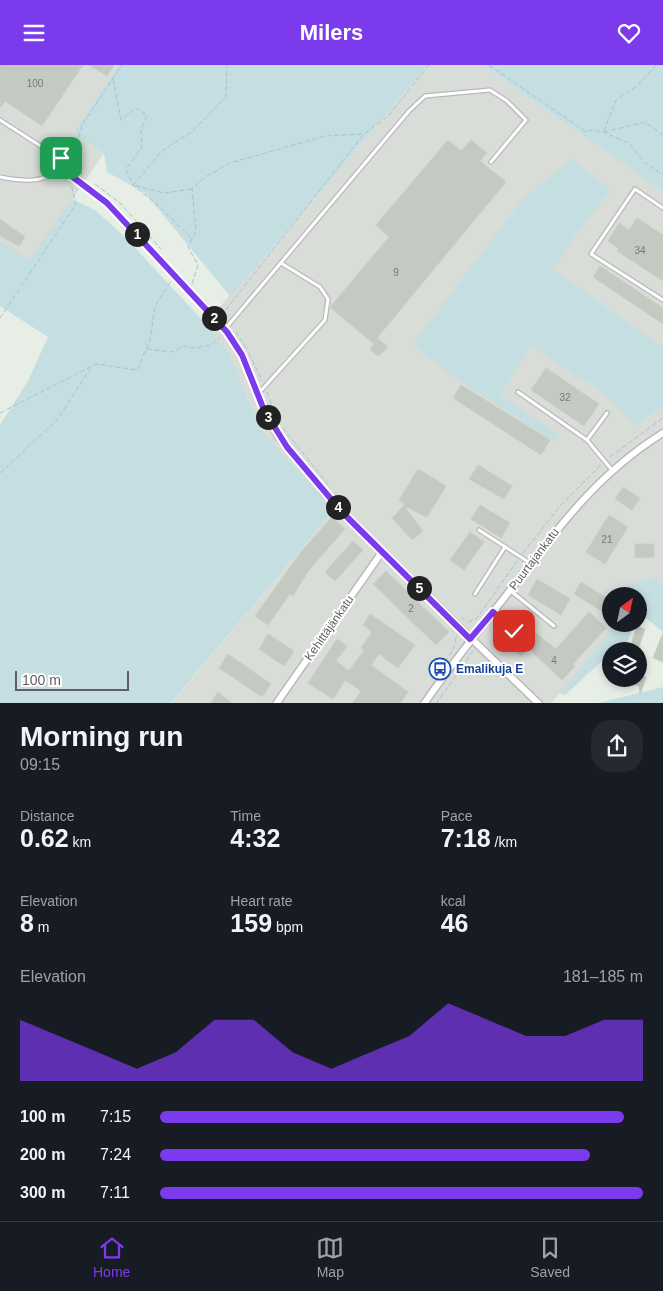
<!DOCTYPE html>
<html lang="en">
<head>
<meta charset="utf-8">
<style>
	body { margin:0; font-family:Arial,sans-serif; background:#242831; color:#f1f3f6; height:100vh; display:flex; flex-direction:column; font-size:19px; white-space:nowrap }
	* { box-sizing:border-box; margin:0 }
	p { font-size:16px; color:#9ea1a6 }
	.icon { flex:none; width:28px; height:28px; fill:none; stroke:currentColor; stroke-width:2; stroke-linecap:round; stroke-linejoin:round }
	.map { position:relative; height:638px; overflow:hidden }
	.details { display:flex; flex-direction:column; background:#171b24; flex:1 }
	.details>* { flex:none }
	.needle { width:32px; rotate:33deg }
	.fabs { position:absolute; left:602px; top:522px; display:grid; gap:10px }
	.fabs a { display:grid; place-items:center; width:45px; height:45px; border-radius:50%; background:#171b24; box-shadow:0 2px 8px #0003; font-size:25px }
	.scale { position:absolute; left:15px; bottom:12px; width:114px; box-sizing:border-box; padding-left:5px; border:2px solid #625d64; border-top:0; font-size:14px; line-height:18px; white-space:nowrap; color:#625d64; -webkit-text-stroke:4px #fff; paint-order:stroke }
	.pin { position:absolute; display:grid; place-items:center; width:42px; height:42px; color:#fff; margin:-21px; border-radius:10px; box-shadow:0 2px 8px #0006 }
	.km { position:absolute; width:25px; height:25px; margin:-12px; border-radius:50%; background:#222; color:#fff; font-size:14px; line-height:25px; text-align:center }
	.round { display:grid; place-items:center; flex:none; width:52px; height:52px; border-radius:20px; background:#242831 }
	.headline { display:flex; align-items:center; justify-content:space-between; height:85px; padding:0 20px }
	h1 { font-size:28px; font-weight:800; line-height:38px }
	.metrics { display:grid; grid-template-columns:repeat(3,1fr); gap:8px; height:85px; padding:5px 20px }
	.metrics div { display:grid; align-content:center }
	.metrics b { font-size:25px; font-weight:800 }
	.metrics small { font-size:14px; font-weight:400 }
	.metrics p { font-size:14px }
	.chart { height:140px; padding:10px 20px }
	.chart p { display:flex; justify-content:space-between }
	.chart svg { width:100%; height:90px; margin-top:5px; fill:#7c3aed; opacity:.7 }
	ul { padding:0 20px; list-style:none; font-size:16px }
	li { display:grid; grid-template-columns:80px 60px 1fr; align-items:center; height:38px }
	li i { height:12px; border-radius:6px; background:#7c3aed }
	header { display:flex; justify-content:space-between; align-items:center; height:65px; padding:0 20px; background:#7c3aed; color:#fff; font-size:22px; font-weight:800 }
	.tabs { display:flex; justify-content:space-around; align-items:center; height:70px; border-top:1px solid #363941; background:#171b24; font-size:14px; color:#9ea1a6 }
	.tabs a { display:grid; justify-items:center; gap:2px }
	.tabs .current { color:#7c3aed }
	.map>svg:first-child { display:block }
	.industrial { fill:#d8ddd7 }
	.green { fill:#c5dee2 }
	.building { fill:#c4c9c2; stroke:#c6d2c4 }
	.lines { fill:none; stroke-linecap:round; stroke-linejoin:round }
	.lane-casing { stroke:#bcb7be; stroke-width:5.5 }
	.street-casing { stroke:#bcb7be; stroke-width:9 }
	.path { stroke:#aac1d2; stroke-width:1; stroke-dasharray:5 2.5; stroke-linecap:butt }
	.lane { stroke:#fff; stroke-width:3 }
	.street { stroke:#fff; stroke-width:6 }
	.route-casing { stroke:#fff; stroke-width:10 }
	.route { stroke:#7c3aed; stroke-width:6 }
	.labels { text-anchor:middle; stroke-width:4; stroke-linejoin:round; paint-order:stroke }
	.number-label { font-size:10px; fill:#7a787c }
	.street-label { font-size:12px; fill:#625d64; stroke:#fff }
	.transit-label { font-size:12px; font-weight:bold; fill:#164399; stroke:#fff; text-anchor:start }
</style>
</head>
<body>
<header><svg class="icon" aria-label="menu" viewBox="0 0 24 24"><path d="M4 6h16M4 12h16M4 18h16"/></svg>Milers<svg class="icon" aria-label="heart" viewBox="0 0 24 24"><path d="M12 20l-8-8c-3-5 5-10 8-4 3-6 11-1 8 4z"/></svg></header>
<div class="map">
<svg width="663" height="639" viewBox="0 0 663 639">
	<rect width="100%" height="100%" fill="#e6eee5"/>
	<!-- industrial -->
	<g class="industrial">
		<polygon points="0,0 119,0 75,65 77,71 104,88 30,196 0,176"/>
		<polygon points="428,0 483,0 663,127 663,567 643,550 639,553 639,531 611,531 611,559 634,559 626,581 619,580 565,630 559,628 552,638 171,639 334,445 261,365 229,288 205,258 276,179"/>
	</g>
	<!-- green -->
	<g class="green">
		<polygon points="119,0 428,0 276,179 230,231 145,128 107,107 104,88 77,71 75,65"/>
		<polygon points="483,0 663,0 663,127"/>
		<polygon points="571,94 611,125 574,172 553,205 663,282 663,342 635,360 603,327 531,281 500,330 560,371 554,377 445,306 413,279 522,135"/>
		<polygon points="72,134 95,145 124,171 205,258 229,288 261,365 334,445 171,638 0,638 0,360 28,316 48,272 0,241 0,176 30,195"/>
		<polygon points="656,511 663,524 663,567 643,550 639,553 639,531 636,531 626,521"/>
		<polygon points="616,559 634,559 626,581 619,580 565,630 560,628"/>
		<polygon points="663,622 663,638 599,638"/>
	</g>
	<!-- building -->
	<g class="building">
		<polygon points="0,0 83,0 42,61 5,36 0,43"/>
		<polygon points="89,0 114,0 107,11"/>
		<polygon points="448,75 461,86 471,75 487,88 480,96 506,117 377,273 388,282 378,291 370,285 374,279 330,242 389,172 376,160"/>
		<polygon points="637,153 663,170 663,216 617,186 619,184 608,176 619,158 629,165"/>
		<polygon points="0,154 25,172 19,181 0,171"/>
		<polygon points="600,201 663,243 663,259 593,212"/>
		<polygon points="546,303 599,339 584,361 531,325"/>
		<polygon points="461,320 550,375 541,390 453,333"/>
		<polygon points="478,400 512,421 504,434 469,414"/>
		<polygon points="418,404 446,421 427,452 404,441 423,466 412,475 392,453 405,439 399,435"/>
		<polygon points="623,422 640,433 632,445 615,434"/>
		<polygon points="480,440 510,458 501,473 471,454"/>
		<polygon points="609,450 628,462 605,499 586,487"/>
		<polygon points="332,452 345,464 309,505 293,531 290,529 268,560 255,551 301,487"/>
		<polygon points="470,467 484,477 464,505 450,495"/>
		<polygon points="353,476 363,485 335,516 325,507"/>
		<polygon points="635,479 654,479 654,492 635,493"/>
		<polygon points="386,506 449,567 436,580 373,519"/>
		<polygon points="537,514 570,534 561,550 528,530"/>
		<polygon points="581,517 611,536 611,552 574,529"/>
		<polygon points="589,547 606,563 573,599 575,601 562,615 528,583 521,591 508,579 526,560 556,584"/>
		<polygon points="370,549 415,580 398,603 379,589 371,600 408,627 400,639 352,639 361,626 345,615 333,634 308,618 337,574 347,581 336,596 349,606 364,585 361,583 372,567 363,560"/>
		<polygon points="637,561 645,564 639,582 631,580"/>
		<polygon points="663,568 663,597 653,593"/>
		<polygon points="268,569 294,586 284,601 259,584"/>
		<polygon points="228,589 271,619 262,632 219,603"/>
		<polygon points="639,610 646,612 640,630 639,621 631,619 633,614 639,614"/>
		<polygon points="218,627 233,639 210,639"/>
	</g>
	<g class="lines">
		<!-- lane casing -->
		<g class="lane-casing">
			<g id="lane">
				<polyline points="0,55 53,89 57,99"/>
				<polyline points="57,99 68,85 76,86 80,117"/>
				<path d="M0,112C22,116 42,119 61,104"/>
				<polyline points="663,143 635,124 591,189 663,235"/>
				<polyline points="225,264 409,46 425,31 490,25 507,36 526,55 491,97"/>
				<polyline points="518,327 587,375 612,405"/>
				<polyline points="258,329 325,255 328,234 320,222 281,198"/>
				<polyline points="587,375 607,348"/>
				<polyline points="479,465 530,498"/>
				<polyline points="511,526 554,561"/>
				<polyline points="475,529 505,482"/>
				<polyline points="493,548 514,566"/>
			</g>
		</g>
		<!-- street casing -->
		<g class="street-casing">
			<g id="street">
				<polyline points="57,100 107,138 225,264 242,290 258,330 278,371 322,425 382,487 539,639"/>
				<polyline points="276,639 382,487"/>
				<path d="M424,639C451,599 482,562 511,524C557,464 598,408 663,368"/>
			</g>
		</g>
		<!-- path -->
		<g class="path">
			<polyline points="489,0 586,67 592,65 603,67 629,78 644,97 663,110"/>
			<polyline points="113,14 121,55 136,43 147,50 141,66 142,82 126,104 133,120 160,142 191,173"/>
			<polyline points="604,66 616,35 637,21 656,0"/>
			<polyline points="604,67 645,57 663,70"/>
			<polyline points="77,80 82,60 122,0"/>
			<polyline points="95,119 120,138 161,184"/>
			<polyline points="192,124 164,128 133,120 163,85 193,66 226,32 227,0"/>
			<polyline points="192,219 198,200 188,182 196,166 192,124 205,112 230,98 325,71 363,69"/>
			<polyline points="221,251 364,69 388,51 429,0"/>
			<polyline points="0,253 76,139 71,119"/>
			<polyline points="236,267 247,284"/>
			<polyline points="147,284 172,287 184,281 194,283 211,280 220,272"/>
			<polyline points="249,288 262,316"/>
			<polyline points="267,327 274,346"/>
			<polyline points="0,348 96,299 137,305 150,275 155,241 171,216"/>
			<polyline points="283,363 330,422"/>
			<polyline points="610,392 663,353"/>
			<polyline points="0,408 57,355 92,301"/>
			<polyline points="523,488 561,440 601,400"/>
			<polyline points="461,552 467,557"/>
			<polyline points="468,557 477,553 518,495"/>
			<polyline points="445,597 453,585 457,569"/>
			<polyline points="436,639 473,586"/>
		</g>
		<!-- lane -->
		<use href="#lane" class="lane"/>
		<!-- street -->
		<use href="#street" class="street"/>
	</g>
	<g class="lines">
		<!-- route casing -->
		<g class="route-casing">
			<polyline id="route" points="61,93 57,100 107,138 227,267 242,290 264,345 287,382 342,447 470,574 493,547 514,566"/>
		</g>
		<!-- route -->
		<use href="#route" class="route"/>
	</g>
	<!-- icons -->
	<defs>
		<g id="bus-ring" transform="scale(1.125)"><circle r="9.5" fill="#fff" stroke="#1a4fb4" stroke-width="1.5"/><path d="M-5-6H5V4H4V6H2V4H-2V6H-4V4H-5ZM-3.5-4V0h7V-4ZM-3.5 1.2v1.5H-2V1.2ZM2 1.2v1.5H3.5V1.2Z" fill="#1a4fb4"/></g>
	</defs>
	<g fill-rule="evenodd">
		<use href="#bus-ring" x="440" y="604"/>
	</g>
	<g class="labels">
		<!-- number labels -->
		<g class="number-label">
			<text x="35" y="22">100</text>
			<text x="640" y="189">34</text>
			<text x="396" y="211">9</text>
			<text x="565" y="336">32</text>
			<text x="607" y="478">21</text>
			<text x="411" y="547">2</text>
			<text x="554" y="599">4</text>
		</g>
		<!-- street labels -->
		<g class="street-label">
			<text transform="translate(534 494) rotate(-53)" y="4">Puurtajankatu</text>
			<text transform="translate(329 563) rotate(-55)" y="4">Kehittäjänkatu</text>
		</g>
		<!-- transit labels -->
		<g class="transit-label">
			<text x="456" y="608">Emalikuja E</text>
		</g>
	</g>
</svg>
<div class="fabs">
<a><svg class="needle" viewBox="-14 -14 28 28"><path d="M0-13l5 13h-10z" fill="#e53935"/><path d="M0 13l5-13h-10z" fill="#9ea1a6"/></svg></a>
<a><svg class="icon" aria-label="layers" viewBox="0 0 24 24"><path d="M12 4l9 5-9 5-9-5zM3 14l9 5 9-5"/></svg></a>
</div>
<div class="scale">100 m</div>
<div class="pin" style="left:61px;top:93px;background:#1e9e55"><svg class="icon" aria-label="arrive" viewBox="0 0 24 24"><path d="M6 21V4h12l-3 4 3 4H6"/></svg></div>
<div class="pin" style="left:514px;top:566px;background:#d93025"><svg class="icon" aria-label="check" viewBox="0 0 24 24"><path d="M5 12l5 5 9-10"/></svg></div>
<b class="km" style="left:137px;top:169px">1</b>
<b class="km" style="left:214px;top:253px">2</b>
<b class="km" style="left:268px;top:352px">3</b>
<b class="km" style="left:338px;top:442px">4</b>
<b class="km" style="left:419px;top:523px">5</b>
</div>
<section class="details">
<div class="headline"><div><h1>Morning run</h1><p>09:15</p></div><a class="round"><svg class="icon" aria-label="share" viewBox="0 0 24 24"><path d="M12 15V3M7 8l5-5 5 5M5 13v7h14v-7"/></svg></a></div>
<div class="metrics">
<div><p>Distance</p><b>0.62<small> km</small></b></div>
<div><p>Time</p><b>4:32</b></div>
<div><p>Pace</p><b>7:18<small> /km</small></b></div>
</div>
<div class="metrics">
<div><p>Elevation</p><b>8<small> m</small></b></div>
<div><p>Heart rate</p><b>159<small> bpm</small></b></div>
<div><p>kcal</p><b>46</b></div>
</div>
<div class="chart"><p><span>Elevation</span>181–185 m</p>
<svg viewBox="0 0 160 44" preserveAspectRatio="none"><path d="M0 44V14L10 22L20 30L30 38L40 30L50 14L60 14L70 30L80 38L90 30L100 22L110 6L120 14L130 22L140 22L150 14L160 14V44z"/></svg>
</div>
<ul>
<li><b>100 m</b>7:15<i style="width:96%"></i></li>
<li><b>200 m</b>7:24<i style="width:89%"></i></li>
<li><b>300 m</b>7:11<i style="width:100%"></i></li>
</ul>
</section>
<nav class="tabs">
<a class="current"><svg class="icon" aria-label="home" viewBox="0 0 24 24"><path d="M3 11l9-7 9 7M6 9v11h12V9"/></svg>Home</a>
<a><svg class="icon" aria-label="map" viewBox="0 0 24 24"><path d="M3 6l6-2 6 2 6-2v14l-6 2-6-2-6 2zM9 4v14M15 6v14"/></svg>Map</a>
<a><svg class="icon" aria-label="saved" viewBox="0 0 24 24"><path d="M7 4h10v16l-5-4-5 4z"/></svg>Saved</a>
</nav>
</body>
</html>
